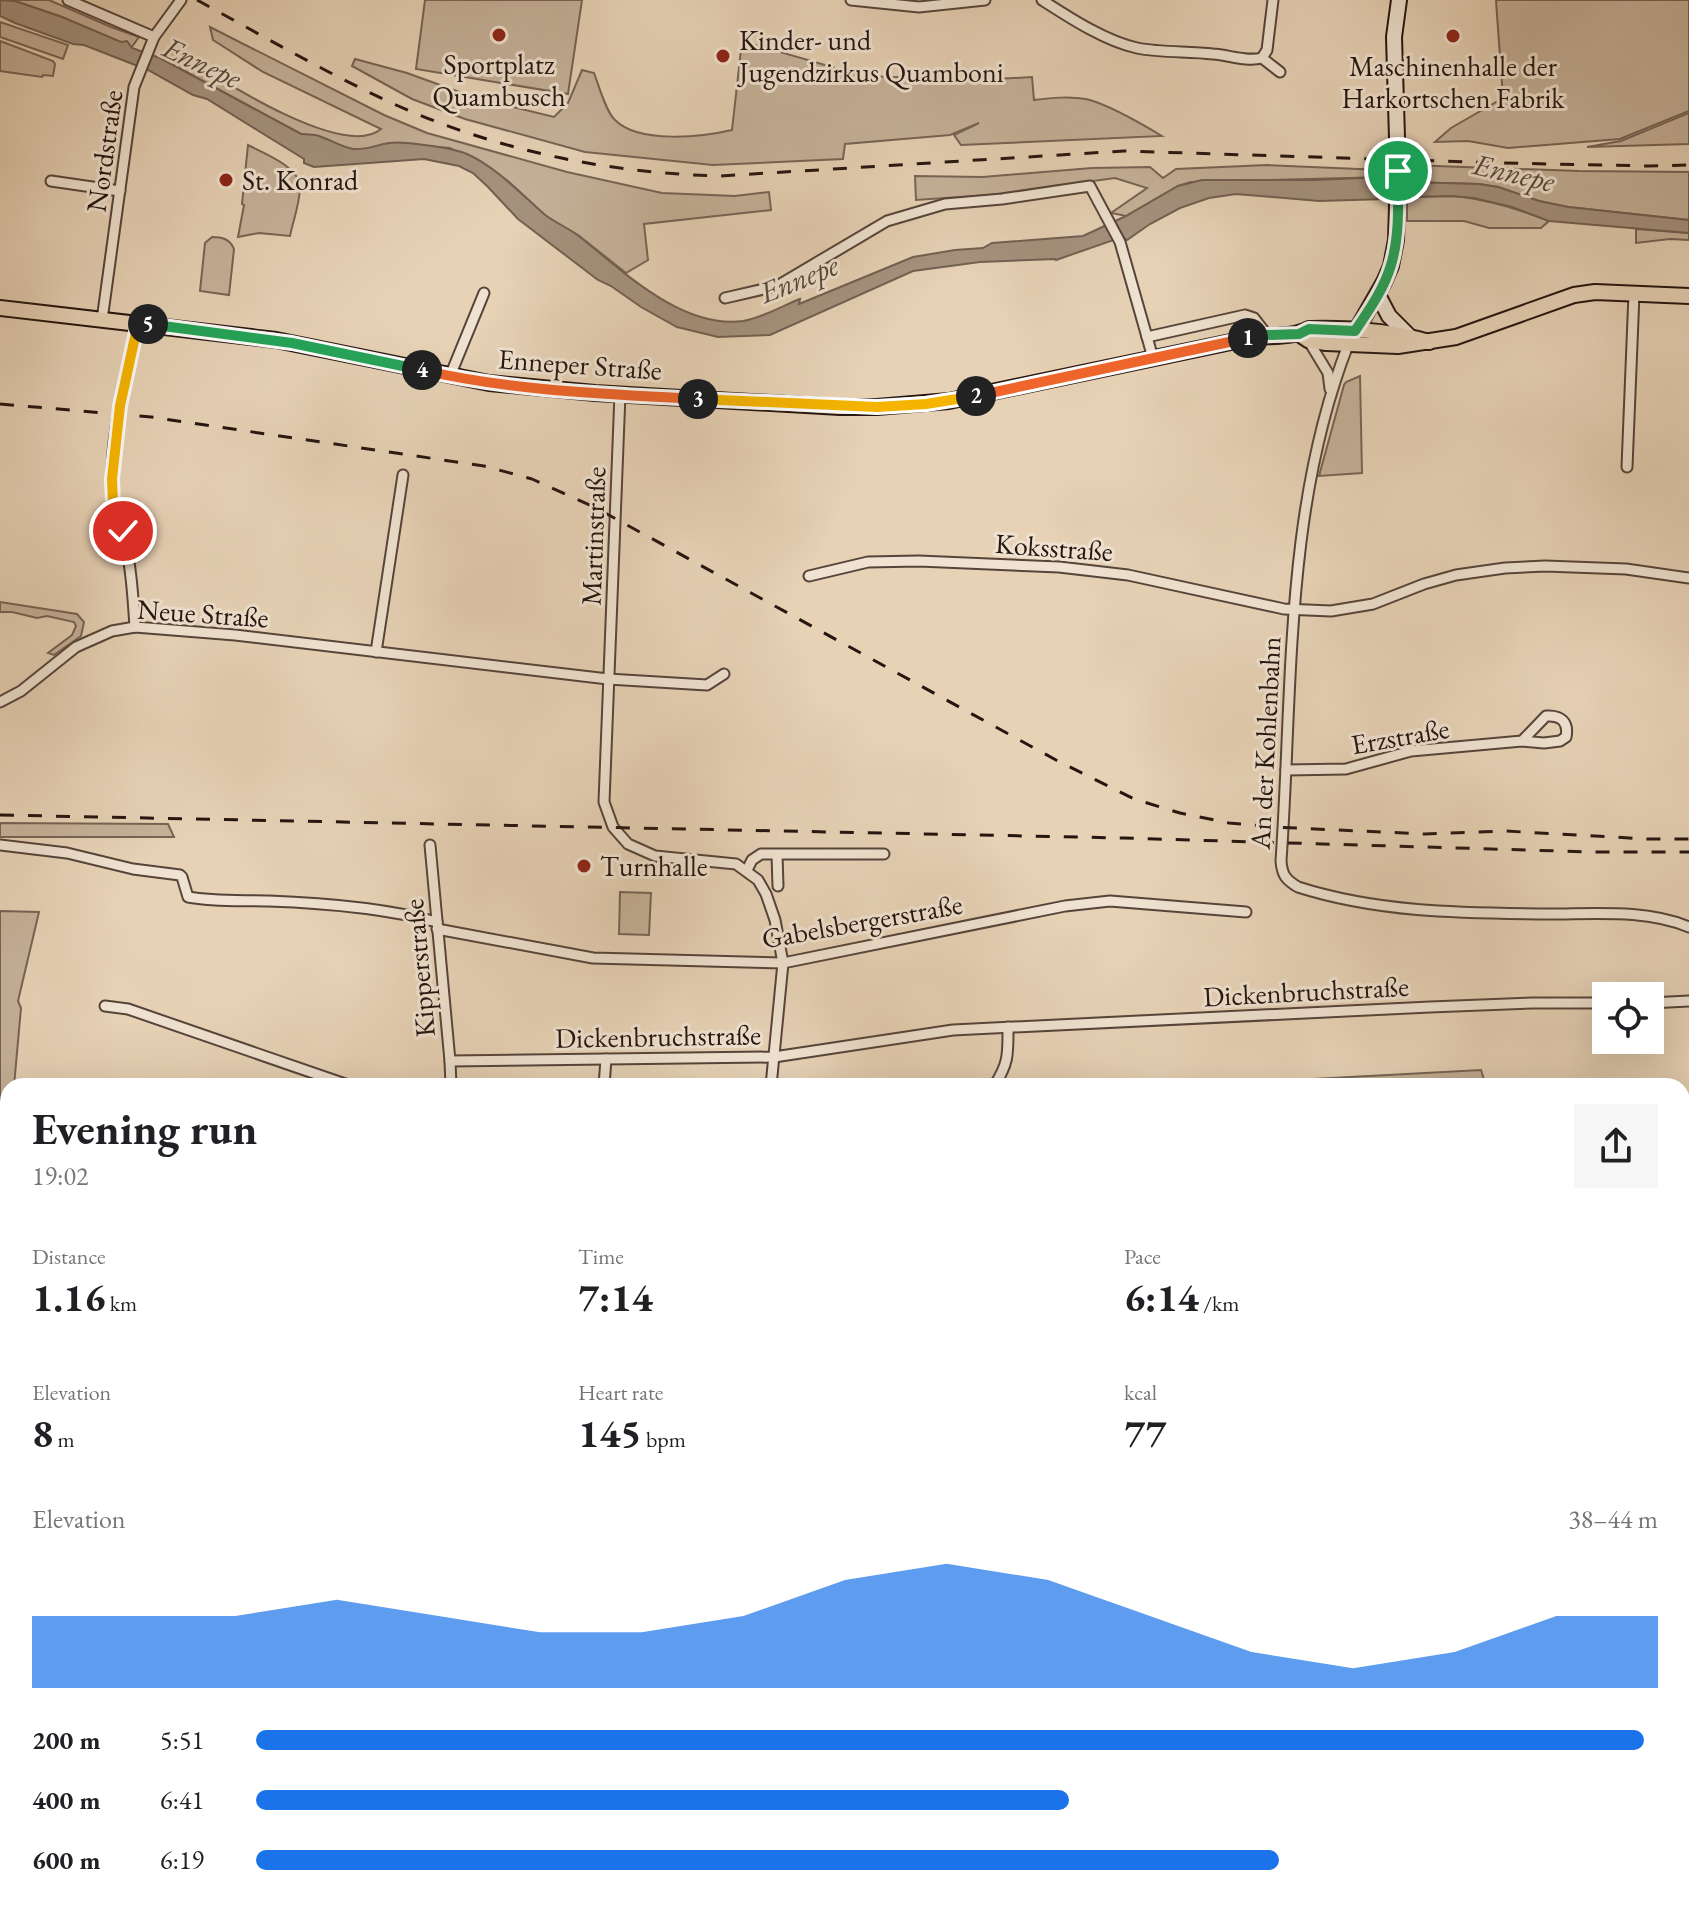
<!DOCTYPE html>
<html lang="en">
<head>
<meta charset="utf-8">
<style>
	body { margin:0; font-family:"EB Garamond",serif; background:#f6f6f6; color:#202124; height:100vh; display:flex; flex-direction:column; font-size:30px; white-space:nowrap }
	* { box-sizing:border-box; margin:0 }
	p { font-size:26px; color:#757577 }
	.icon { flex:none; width:44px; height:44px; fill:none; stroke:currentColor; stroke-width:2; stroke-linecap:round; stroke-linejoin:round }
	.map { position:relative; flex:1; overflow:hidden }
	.side { position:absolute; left:0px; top:1078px; width:1690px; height:830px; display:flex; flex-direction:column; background:#fff; border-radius:24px 24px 0 0; box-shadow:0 8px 32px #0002 }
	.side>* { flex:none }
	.buttons { position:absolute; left:1592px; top:982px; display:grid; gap:16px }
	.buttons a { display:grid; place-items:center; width:72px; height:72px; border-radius:0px; background:#fff; box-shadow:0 8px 32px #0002; font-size:40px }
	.pin { position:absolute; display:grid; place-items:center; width:68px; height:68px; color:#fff; margin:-34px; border:4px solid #fff; border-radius:50%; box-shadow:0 2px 8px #0007 }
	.km { position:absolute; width:40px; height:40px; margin:-20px; border-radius:50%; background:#222; color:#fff; font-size:22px; line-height:40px; text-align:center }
	.round { display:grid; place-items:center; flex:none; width:84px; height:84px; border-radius:0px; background:#f6f6f6 }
	.summary { display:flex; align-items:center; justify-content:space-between; height:136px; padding:0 32px }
	h1 { font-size:44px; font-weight:700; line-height:60px }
	.figures { display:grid; grid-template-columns:repeat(3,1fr); gap:12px; height:136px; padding:8px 32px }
	.figures div { display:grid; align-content:center }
	.figures b { font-size:40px; font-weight:700 }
	.figures small { font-size:22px; font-weight:400 }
	.figures p { font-size:22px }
	.chart { height:224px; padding:16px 32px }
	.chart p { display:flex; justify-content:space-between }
	.chart svg { width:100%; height:144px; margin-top:8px; fill:#1a73e8; opacity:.7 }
	ul { padding:0 32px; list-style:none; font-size:26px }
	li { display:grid; grid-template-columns:128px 96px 1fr; align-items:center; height:60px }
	li i { height:20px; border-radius:10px; background:#1a73e8 }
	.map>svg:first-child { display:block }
	.green { fill:#c6b29a; stroke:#766455; stroke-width:2 }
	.water { fill:#a5927e; stroke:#726052; stroke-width:2 }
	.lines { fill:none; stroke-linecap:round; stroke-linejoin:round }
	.stream { stroke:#726052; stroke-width:3 }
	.minor-casing { stroke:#56443a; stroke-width:13 }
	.secondary-casing { stroke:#251510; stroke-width:18 }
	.primary-casing { stroke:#251510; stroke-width:18 }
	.minor { stroke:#efe2d0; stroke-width:9 }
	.secondary { stroke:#efe2d0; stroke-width:14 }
	.primary { stroke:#e7d2b6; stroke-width:14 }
	.rail { stroke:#251510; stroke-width:3; stroke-dasharray:14 14; stroke-linecap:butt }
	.split-1-casing { stroke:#fff; stroke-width:16 }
	.split-2-casing { stroke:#fff; stroke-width:16 }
	.split-3-casing { stroke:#fff; stroke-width:16 }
	.split-4-casing { stroke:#fff; stroke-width:16 }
	.split-5-casing { stroke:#fff; stroke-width:16 }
	.split-6-casing { stroke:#fff; stroke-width:16 }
	.split-1 { stroke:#22a559; stroke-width:10 }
	.split-2 { stroke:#f0652b; stroke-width:10 }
	.split-3 { stroke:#f5b400; stroke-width:10 }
	.split-4 { stroke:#f0652b; stroke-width:10 }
	.split-5 { stroke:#22a559; stroke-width:10 }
	.split-6 { stroke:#f5b400; stroke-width:10 }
	.poi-dot { fill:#8f2418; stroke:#efe2d0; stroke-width:3 }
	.labels { text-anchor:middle; stroke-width:6; stroke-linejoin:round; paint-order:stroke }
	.poi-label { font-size:28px; fill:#251510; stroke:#efe2d0; text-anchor:start }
	.street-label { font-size:28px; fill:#251510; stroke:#efe2d0 }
	.water-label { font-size:30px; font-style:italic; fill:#58473c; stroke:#efe2d0 }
</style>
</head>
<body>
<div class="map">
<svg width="1689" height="1907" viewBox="0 0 1689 1907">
	<rect width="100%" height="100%" fill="#e7d2b6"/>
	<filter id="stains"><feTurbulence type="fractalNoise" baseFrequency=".0025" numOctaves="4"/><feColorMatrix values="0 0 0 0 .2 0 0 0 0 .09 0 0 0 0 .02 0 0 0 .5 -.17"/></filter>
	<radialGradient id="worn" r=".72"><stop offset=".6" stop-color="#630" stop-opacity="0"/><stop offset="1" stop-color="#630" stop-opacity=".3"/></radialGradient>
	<!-- green -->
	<g class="green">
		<polygon points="12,0 49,0 111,27 139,37 131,48 62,17"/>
		<polygon points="425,0 582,0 568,94 416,69"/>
		<polygon points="1498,0 1689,0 1689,111 1620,139 1508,148 1468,141 1435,142 1451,128 1503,98 1496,1"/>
		<polygon points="0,22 68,45 63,59 0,37"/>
		<path d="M210,27L384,115L427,133L567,172L662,193L735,196L769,192L771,210L644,224L648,260L626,273L578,235L547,217L508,181L483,164L450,148L391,143L369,149H351L329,142L318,136L301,134L160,58L169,47C207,71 342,162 381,129L263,72L213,40Z"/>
		<polygon points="0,41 53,61 55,64 53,76 43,75 42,77 0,71"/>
		<path d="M742,41L863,76L978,80L1032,77L1034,100C1051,98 1069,96 1086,99C1108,104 1142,124 1162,136L961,145L954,135L979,123L950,135L845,144L843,159L713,165L585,152L465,119L412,99L352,66L355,59L407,73L476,98L554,117L568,103L582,70L594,73C599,86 606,112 615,120C639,144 702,137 732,130Z"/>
		<polygon points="1689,113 1689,144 1587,147 1621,141"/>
		<path d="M248,145C263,153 300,167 300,187C300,203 293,221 290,236L259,233L238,237L244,205L242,204Z"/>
		<polygon points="1267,165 1382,170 1386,177 1191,182 1178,186 1126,216 1111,213 1147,188 1115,178 990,195 916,200 915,176 983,177 1092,168 1150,167 1163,178 1176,169"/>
		<polygon points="1408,165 1579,171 1689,172 1689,220 1568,207 1539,201 1498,187 1479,184 1406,182"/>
		<path d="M1452,196C1487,199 1517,209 1549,221L1541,228H1489L1464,221H1407V197Z"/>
		<polygon points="1636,229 1689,233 1689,240 1670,239 1636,243"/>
		<path d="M212,237C222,237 230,239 234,249L229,295L200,291L205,243Z"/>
		<polygon points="1360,376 1362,473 1319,476 1344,385 1346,382"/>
		<polygon points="0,602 77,614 84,622 81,636 54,655 48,653 72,635 76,626 74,622 47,616 37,618 12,612 0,612"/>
		<polygon points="0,823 168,824 174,837 0,837"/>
		<polygon points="620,892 651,893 649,935 619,934"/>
		<polygon points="0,911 39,912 18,1001 21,1008 14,1086 8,1086 8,1109 0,1109"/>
		<polygon points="1481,1070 1486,1086 1248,1086 1294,1080"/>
		<polygon points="1682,1162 1689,1162 1689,1907 0,1907 0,1168 1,1171 8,1170 8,1900 1682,1900"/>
	</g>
	<!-- water -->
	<path class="water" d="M0,0L15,1L62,17L121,42L127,41L132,48L160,58L301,134C307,135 314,134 319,136C331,140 341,147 353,149C367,150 376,145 389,143C404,141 453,148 467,154C496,167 520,193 544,214C555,223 569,228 580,237C624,272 682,329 743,321C762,318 782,306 800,299L799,304L913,257L955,250L983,248L992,243L1083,236L1126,216L1178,186L1202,180H1314L1386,177L1406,182L1479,184L1498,187L1539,201L1568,207L1689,220V233L1549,221L1512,207L1474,198L1452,196L1407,197L1386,199L1319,201L1236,194L1209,198L1180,208L1150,224L1127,240L1122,237L1056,260L1055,259L980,262L913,271L770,335L718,337L677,327L641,307L611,286L598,280L518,219L488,187L473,173L459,166L424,159L314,167L304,163V159L207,99L193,95L148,70L84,45L73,44L15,23L0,16Z"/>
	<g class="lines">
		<!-- stream -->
		<g class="stream">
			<polyline points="1684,1689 1689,1689"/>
			<polyline points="639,1900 644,1907"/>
			<polyline points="1681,1907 1689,1898"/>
		</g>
		<!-- minor casing -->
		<g class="minor-casing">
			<g id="minor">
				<polyline points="68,0 154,37"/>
				<polyline points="851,0 919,7 985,0"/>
				<path d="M1042,0C1070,18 1105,41 1137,48C1162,53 1188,51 1213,54C1229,55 1246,62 1262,58L1280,72"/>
				<polyline points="1262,58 1267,50 1273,0"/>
				<polyline points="51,181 120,191"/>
				<polyline points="725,298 777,286 887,221 945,204 1002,199 1090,186 1120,242 1153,358"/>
				<polyline points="102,320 134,87 154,37 181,0"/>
				<polyline points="1147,337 1245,315 1254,318 1267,335"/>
				<polyline points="1308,340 1328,373 1330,389"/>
				<path d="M1348,345C1284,510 1293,688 1281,861C1282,875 1286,880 1298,887C1379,913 1464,913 1548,914C1595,914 1646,909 1689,927"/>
				<polyline points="450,376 484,293"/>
				<polyline points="620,394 604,802 613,827 628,844 655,856 736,864 758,880 766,894 775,920 783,963 771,1086"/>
				<polyline points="1627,467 1634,294"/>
				<polyline points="809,576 868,562 919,561 1059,567 1128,575 1284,609 1331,611 1373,604 1424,584 1456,575 1505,568 1545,566 1626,569 1689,578"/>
				<path d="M135,627C133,596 131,566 124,535C121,523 114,512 113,500C107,444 126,378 138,323"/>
				<polyline points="376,652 403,475"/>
				<polyline points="0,702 21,691 76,647 112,631 135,627 235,635 608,679 707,685 724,674"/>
				<path d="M1286,770L1346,769L1411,751L1522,741L1544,743L1560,741L1566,737C1569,722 1561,715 1546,716L1522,741"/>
				<path d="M0,845L67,853L133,869L180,875L182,877L188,897C215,902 243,900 269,901C325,903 384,908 437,922"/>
				<polyline points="430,845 450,1061 451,1086"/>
				<polyline points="777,855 778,886"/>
				<polyline points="747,870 752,860 761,854 884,854"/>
				<polyline points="437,929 593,958 783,963 1065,906 1110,901 1246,912"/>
				<polyline points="1650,1003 1689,1001"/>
				<polyline points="105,1006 128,1009 351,1086"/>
				<polyline points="450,1061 774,1057 953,1030 1430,1007 1533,1003 1606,1003"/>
				<polyline points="604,1086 606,1059"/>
				<path d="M994,1086C1009,1063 1008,1054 1008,1027"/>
				<polyline points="1682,1106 1689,1104"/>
			</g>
		</g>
		<!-- secondary casing -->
		<g class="secondary-casing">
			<g id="secondary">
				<polyline points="1378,295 1389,316 1410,337"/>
				<polyline points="1352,338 1384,282 1391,266 1396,240 1398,171 1394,37 1399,0"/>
			</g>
		</g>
		<!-- primary casing -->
		<g class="primary-casing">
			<g id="primary">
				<path d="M0,308L276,340L489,383L595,393L840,407H877L949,401L1250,338C1269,335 1292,338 1309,329C1349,328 1391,331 1429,342"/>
				<polyline points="1299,334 1308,340 1326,343 1398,346 1456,337 1574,295 1595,292 1689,296"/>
			</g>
		</g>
		<!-- minor -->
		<use href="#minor" class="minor"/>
		<!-- secondary -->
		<use href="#secondary" class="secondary"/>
		<!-- primary -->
		<use href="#primary" class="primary"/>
		<!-- rail -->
		<g class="rail">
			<path d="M197,0C263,36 328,74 396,105C499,151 608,173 720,176L1124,151L1502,163L1649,166L1689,165"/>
			<polyline points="0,404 151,417 484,466 532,479 596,508 1056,760 1134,799 1180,813 1229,823 1273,827 1425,834 1505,831 1648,839 1689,839"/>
			<polyline points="0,815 1124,838 1593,852 1689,852"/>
		</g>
	</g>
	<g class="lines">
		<!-- split-1 casing -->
		<g class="split-1-casing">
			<path id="split-1" d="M1248,338L1267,335L1299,334L1309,329L1355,331C1369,310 1384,289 1391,265C1400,235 1398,202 1398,171"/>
		</g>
		<!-- split-2 casing -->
		<g class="split-2-casing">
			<polyline id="split-2" points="976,396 1248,338"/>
		</g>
		<!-- split-3 casing -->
		<g class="split-3-casing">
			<polyline id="split-3" points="698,399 877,407 926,404 976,396"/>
		</g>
		<!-- split-4 casing -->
		<g class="split-4-casing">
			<path id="split-4" d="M422,370C513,391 605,394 698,399"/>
		</g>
		<!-- split-5 casing -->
		<g class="split-5-casing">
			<polyline id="split-5" points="148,324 292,343 422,370"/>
		</g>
		<!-- split-6 casing -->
		<g class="split-6-casing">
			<polyline id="split-6" points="123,531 113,503 112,479 120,406 138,323 148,324"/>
		</g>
		<!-- split-1 -->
		<use href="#split-1" class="split-1"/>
		<!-- split-2 -->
		<use href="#split-2" class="split-2"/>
		<!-- split-3 -->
		<use href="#split-3" class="split-3"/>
		<!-- split-4 -->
		<use href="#split-4" class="split-4"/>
		<!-- split-5 -->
		<use href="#split-5" class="split-5"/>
		<!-- split-6 -->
		<use href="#split-6" class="split-6"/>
	</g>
	<!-- markers -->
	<g class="poi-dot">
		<circle cx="499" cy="35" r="8"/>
		<circle cx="1453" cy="36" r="8"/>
		<circle cx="723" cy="56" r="8"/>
		<circle cx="226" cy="180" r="8"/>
		<circle cx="584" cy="866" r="8"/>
	</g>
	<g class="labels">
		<!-- poi labels -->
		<g class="poi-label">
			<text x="739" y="50">Kinder- und<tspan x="739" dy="32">Jugendzirkus Quamboni</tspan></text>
			<text x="499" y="74" text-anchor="middle">Sportplatz<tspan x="499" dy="32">Quambusch</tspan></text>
			<text x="1453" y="76" text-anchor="middle">Maschinenhalle der<tspan x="1453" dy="32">Harkortschen Fabrik</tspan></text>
			<text x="242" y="190">St. Konrad</text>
			<text x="600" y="876">Turnhalle</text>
		</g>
		<!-- street labels -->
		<g class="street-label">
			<text transform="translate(104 151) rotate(-82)" y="10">Nordstraße</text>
			<text transform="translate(580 364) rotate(4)" y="10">Enneper Straße</text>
			<text transform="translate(593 536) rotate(-88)" y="10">Martinstraße</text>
			<text transform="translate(1054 547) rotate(4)" y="10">Koksstraße</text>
			<text transform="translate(203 613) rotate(4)" y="10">Neue Straße</text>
			<text transform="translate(1400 736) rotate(-10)" y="10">Erzstraße</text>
			<text transform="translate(1265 743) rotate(-87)" y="10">An der Kohlenbahn</text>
			<text transform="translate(862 921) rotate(-10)" y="10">Gabelsbergerstraße</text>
			<text transform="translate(419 968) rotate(-95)" y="10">Kipperstraße</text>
			<text transform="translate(1306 991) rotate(-3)" y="10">Dickenbruchstraße</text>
			<text transform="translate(658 1036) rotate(-1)" y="10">Dickenbruchstraße</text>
		</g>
		<!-- water labels -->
		<g class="water-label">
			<text transform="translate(202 63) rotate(25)" y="10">Ennepe</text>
			<text transform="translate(1514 173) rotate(13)" y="10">Ennepe</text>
			<text transform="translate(799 279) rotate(-22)" y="10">Ennepe</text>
		</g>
	</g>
	<rect width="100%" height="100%" filter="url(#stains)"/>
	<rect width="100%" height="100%" fill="url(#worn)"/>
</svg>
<div class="buttons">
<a><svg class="icon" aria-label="locate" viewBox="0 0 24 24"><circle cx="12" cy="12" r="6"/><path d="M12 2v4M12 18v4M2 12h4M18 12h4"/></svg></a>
</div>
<div class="pin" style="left:1398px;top:171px;background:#1e9e55"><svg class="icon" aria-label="arrive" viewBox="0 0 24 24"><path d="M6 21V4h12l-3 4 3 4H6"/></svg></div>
<div class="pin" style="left:123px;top:531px;background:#d93025"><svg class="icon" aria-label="check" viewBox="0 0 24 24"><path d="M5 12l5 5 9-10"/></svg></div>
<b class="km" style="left:1248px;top:338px">1</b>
<b class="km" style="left:976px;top:396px">2</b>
<b class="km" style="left:698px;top:399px">3</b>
<b class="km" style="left:422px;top:370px">4</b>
<b class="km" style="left:148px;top:324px">5</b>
<section class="side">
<div class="summary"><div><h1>Evening run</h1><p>19:02</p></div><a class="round"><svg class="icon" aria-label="share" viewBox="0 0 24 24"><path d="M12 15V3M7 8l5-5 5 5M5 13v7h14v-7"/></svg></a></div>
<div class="figures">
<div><p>Distance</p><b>1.16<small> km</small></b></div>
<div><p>Time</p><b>7:14</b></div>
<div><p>Pace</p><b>6:14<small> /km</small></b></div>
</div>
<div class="figures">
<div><p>Elevation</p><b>8<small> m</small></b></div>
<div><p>Heart rate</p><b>145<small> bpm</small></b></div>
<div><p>kcal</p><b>77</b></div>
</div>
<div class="chart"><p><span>Elevation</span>38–44 m</p>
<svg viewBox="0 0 160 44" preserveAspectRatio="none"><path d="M0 44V22L10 22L20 22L30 17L40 22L50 27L60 27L70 22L80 11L90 6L100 11L110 22L120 33L130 38L140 33L150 22L160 22V44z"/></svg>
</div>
<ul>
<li><b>200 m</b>5:51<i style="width:99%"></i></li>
<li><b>400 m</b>6:41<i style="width:58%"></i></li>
<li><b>600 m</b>6:19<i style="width:73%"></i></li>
</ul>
</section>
</div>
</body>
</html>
